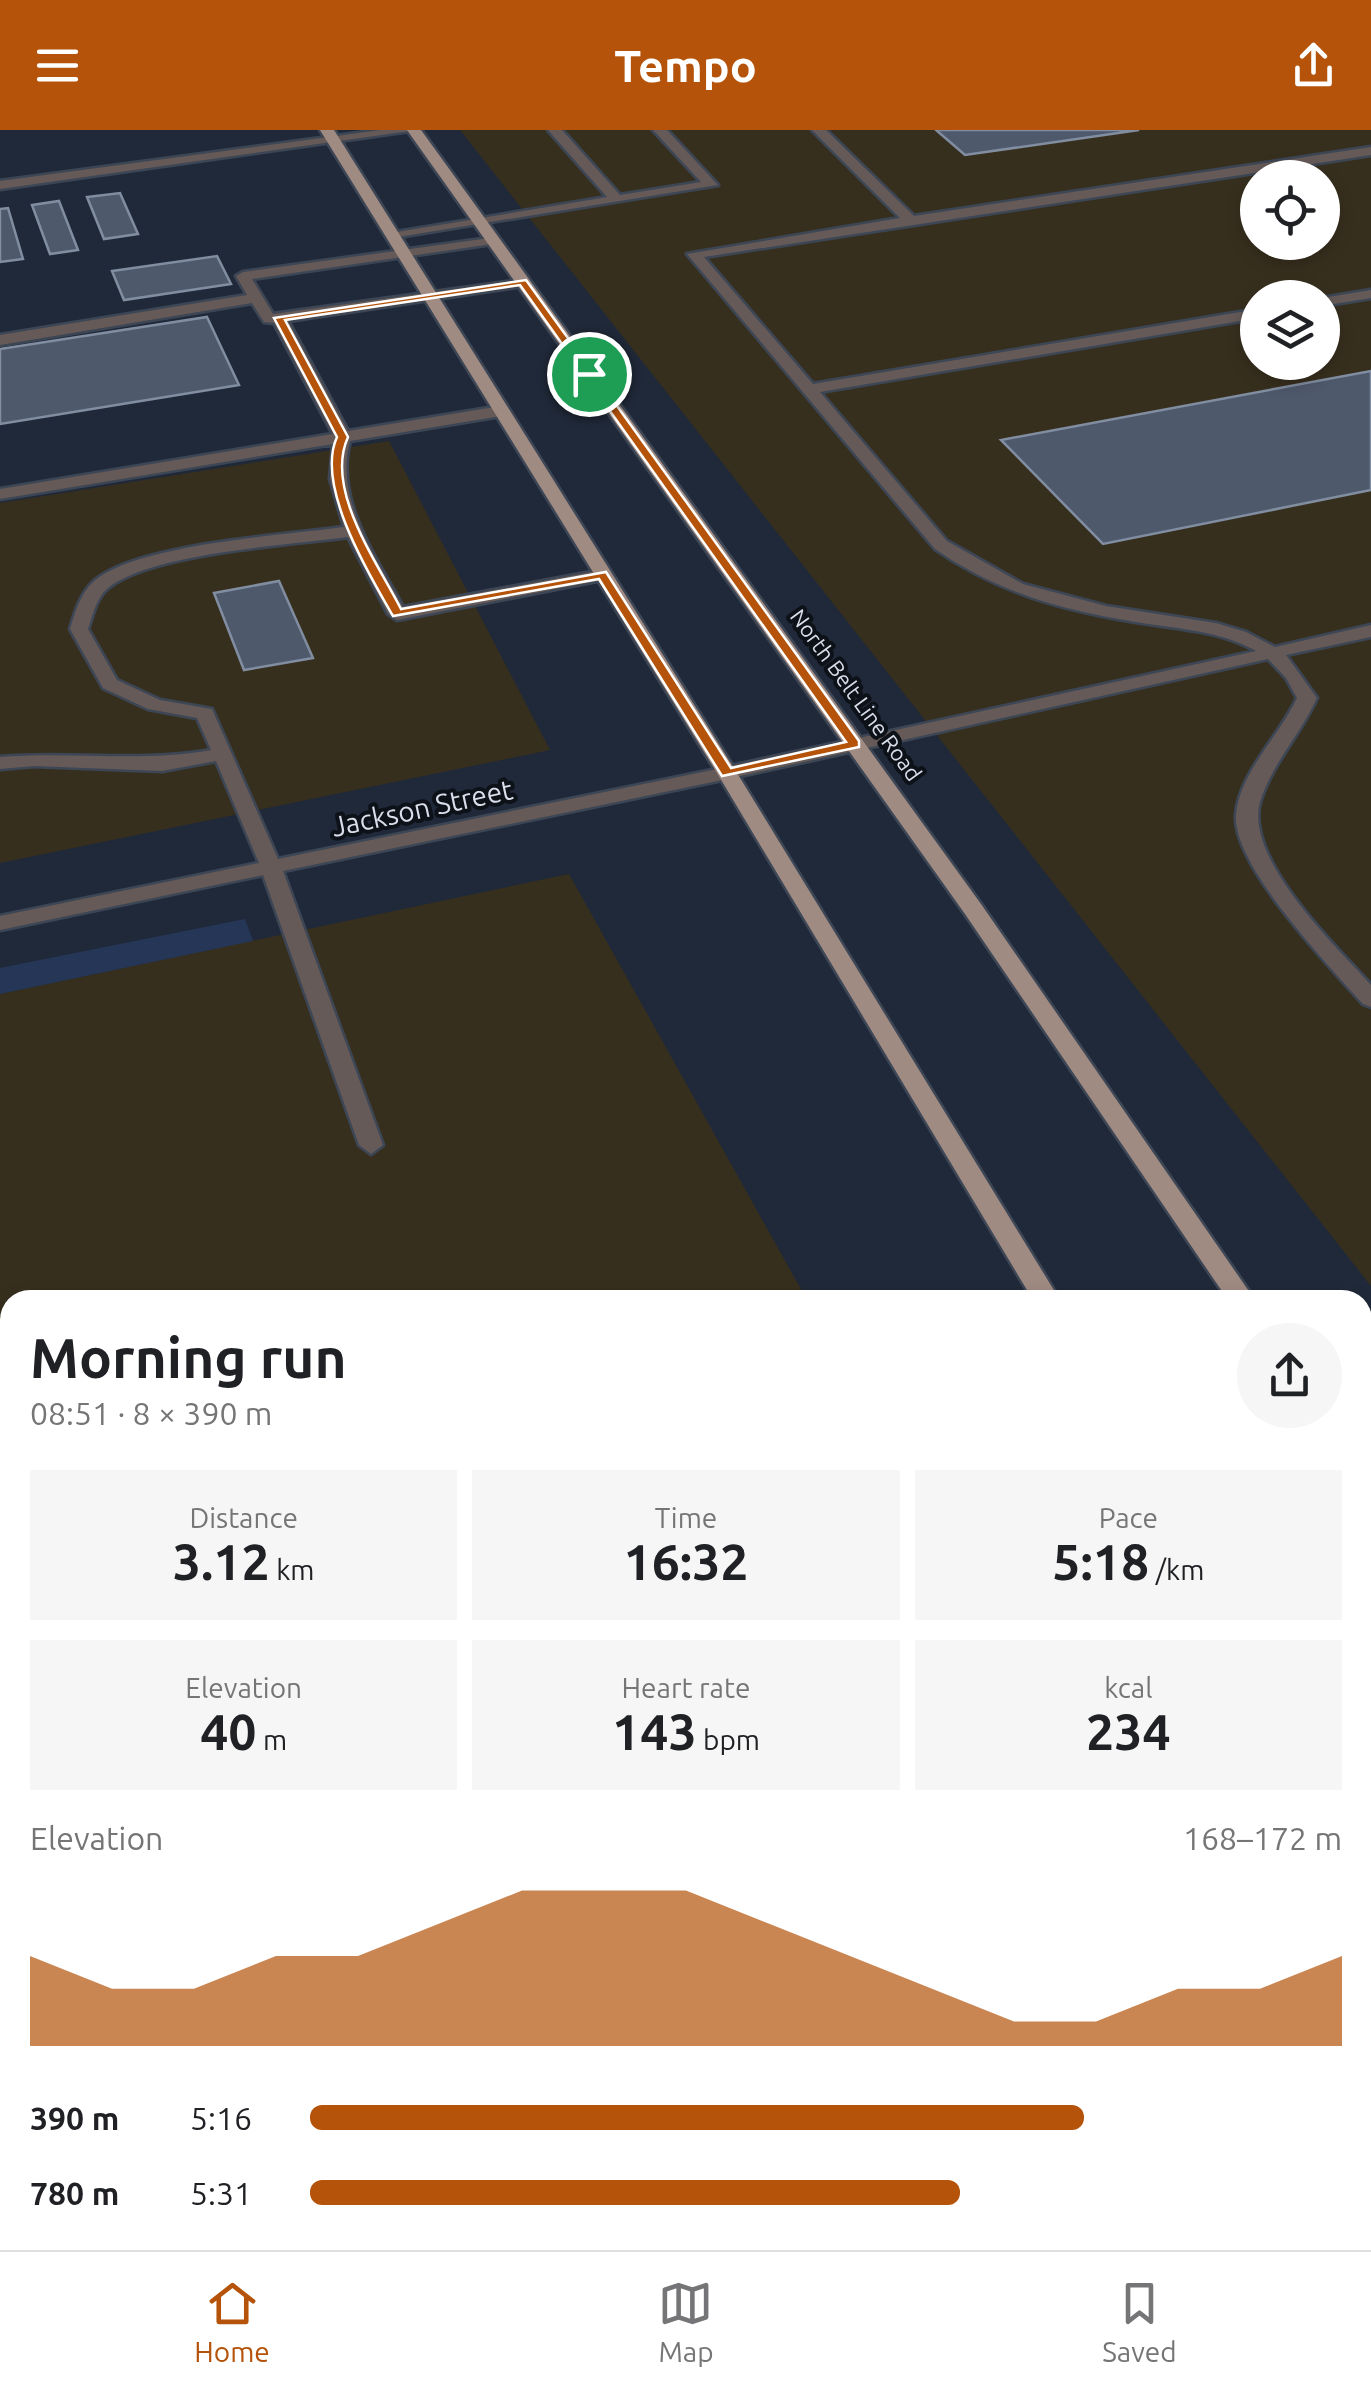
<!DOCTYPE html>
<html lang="en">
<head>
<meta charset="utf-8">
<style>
	body { margin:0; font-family:Ubuntu,sans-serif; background:#f6f6f6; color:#202124; height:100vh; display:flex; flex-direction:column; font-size:38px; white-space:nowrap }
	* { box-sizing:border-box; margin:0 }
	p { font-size:32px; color:#757577 }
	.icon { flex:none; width:55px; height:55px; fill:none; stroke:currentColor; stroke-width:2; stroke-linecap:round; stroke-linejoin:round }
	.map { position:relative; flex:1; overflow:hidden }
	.panel { position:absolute; left:0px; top:1160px; width:1372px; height:960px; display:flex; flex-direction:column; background:#fff; border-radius:30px 30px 0 0; box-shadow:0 5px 15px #0003 }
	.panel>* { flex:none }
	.buttons { position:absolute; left:1240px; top:30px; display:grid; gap:20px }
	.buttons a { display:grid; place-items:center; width:100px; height:100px; border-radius:50%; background:#fff; box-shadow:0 5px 15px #0003; font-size:50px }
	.pin { position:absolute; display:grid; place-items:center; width:85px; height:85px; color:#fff; margin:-42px; border:5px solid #fff; border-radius:50%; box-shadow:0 2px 10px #0007 }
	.round { display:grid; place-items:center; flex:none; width:105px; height:105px; border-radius:52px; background:#f6f6f6 }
	.headline { display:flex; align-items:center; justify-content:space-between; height:170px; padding:0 30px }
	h1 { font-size:55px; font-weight:700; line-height:75px }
	.metrics { display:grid; grid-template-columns:repeat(3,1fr); gap:15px; height:170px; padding:10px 30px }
	.metrics div { display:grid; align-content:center; border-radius:0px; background:#f6f6f6; text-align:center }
	.metrics b { font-size:50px; font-weight:700 }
	.metrics small { font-size:28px; font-weight:400 }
	.metrics p { font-size:28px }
	.chart { height:280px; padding:20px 30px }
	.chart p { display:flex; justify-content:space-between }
	.chart svg { width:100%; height:180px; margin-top:10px; fill:#b45309; opacity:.7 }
	ul { padding:0 30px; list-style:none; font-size:32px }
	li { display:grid; grid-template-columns:160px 120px 1fr; align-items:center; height:75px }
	li i { height:25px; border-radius:12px; background:#b45309 }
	header { display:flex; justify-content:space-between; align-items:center; height:130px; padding:0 30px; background:#b45309; color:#fff; font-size:45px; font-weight:700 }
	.menu { display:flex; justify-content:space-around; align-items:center; height:140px; border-top:2px solid #e0e0e0; background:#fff; font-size:28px; color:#757577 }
	.menu a { display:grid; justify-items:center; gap:5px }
	.menu .on { color:#b45309 }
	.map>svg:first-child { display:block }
	.industrial { fill:#372f1e; fill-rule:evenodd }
	.green { fill:#253656 }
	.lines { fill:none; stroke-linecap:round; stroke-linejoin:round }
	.canal { fill:#051d1e; fill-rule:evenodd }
	.building { fill:#4f596c; stroke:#818da1; stroke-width:2.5 }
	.minor-casing { stroke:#3d4655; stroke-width:5 }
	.major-casing { stroke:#3d4655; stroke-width:5 }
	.path { stroke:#808896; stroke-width:8; stroke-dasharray:12 6; stroke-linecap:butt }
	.minor { fill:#655a57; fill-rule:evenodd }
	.major { fill:#a08b83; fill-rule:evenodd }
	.rail { stroke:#7c8492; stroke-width:10; stroke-dasharray:20 10; stroke-linecap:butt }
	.route { fill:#b45309; stroke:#fff; stroke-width:2.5; fill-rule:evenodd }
	.labels { text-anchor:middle; stroke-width:8; stroke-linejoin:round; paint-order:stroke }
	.far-street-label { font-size:22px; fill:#d8deea; stroke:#0d1219 }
	.street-label { font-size:28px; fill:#d8deea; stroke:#0d1219 }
</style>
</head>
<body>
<header><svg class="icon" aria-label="menu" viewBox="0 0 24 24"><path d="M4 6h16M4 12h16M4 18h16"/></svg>Tempo<svg class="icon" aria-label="share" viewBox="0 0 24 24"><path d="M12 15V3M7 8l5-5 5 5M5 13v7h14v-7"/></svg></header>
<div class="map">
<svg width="1371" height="2120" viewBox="0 0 1371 2120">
	<rect width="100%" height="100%" fill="#202939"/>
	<!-- industrial -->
	<g class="industrial">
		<path d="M460,0H1371V1156ZM1258,48H1322V112H1258ZM1258,168H1322V232H1258Z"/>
		<polygon points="389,311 550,620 0,733 0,373"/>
		<polygon points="569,744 807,1170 10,1170 10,1340 0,1336 0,864"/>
	</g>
	<!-- green -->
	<g class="green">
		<polygon points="245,789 253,811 0,864 0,838"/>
		<polygon points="0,1336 10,1340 10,2000 0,2003"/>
	</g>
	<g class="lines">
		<!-- canal -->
		<g class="canal">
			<polygon points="0,1402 10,1406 10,1476 0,1472"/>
			<polygon points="532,2110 632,2110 629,2120 529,2120"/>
		</g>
	</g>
	<!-- building -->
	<g class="building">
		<polygon points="936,0 1139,0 965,25"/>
		<polygon points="120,63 138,104 104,109 87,67"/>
		<polygon points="59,71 78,120 50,124 32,75"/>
		<polygon points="8,78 23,129 0,132 0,79"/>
		<polygon points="217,126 231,154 124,170 112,141"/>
		<polygon points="207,187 239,255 0,294 0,219"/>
		<polygon points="1371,241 1371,360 1103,414 1001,310"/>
		<polygon points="279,451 313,528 244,540 214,463"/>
	</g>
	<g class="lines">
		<!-- minor casing -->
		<g class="minor-casing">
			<g id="minor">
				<polygon points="381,0 417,0 0,59 0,51"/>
				<polygon points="548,0 562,0 620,65 701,52 653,0 667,0 718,55 392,108 385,104 607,67"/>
				<path d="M812,0H826L914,86L1371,17V25L704,127L813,254L1258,179V188L820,262L947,411L1023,454L1106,476L1216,493L1246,502L1275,517L1371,495V507L1286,525L1317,568C1301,603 1273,633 1261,669C1241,726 1335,815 1371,855V877L1363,874C1330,837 1231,734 1236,684C1240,642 1280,605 1297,568L1286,548L1268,529L727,649L283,741L383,1015L371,1024L359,1015L263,745L0,800V786L259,733L216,631L162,641L34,636L0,639V627C72,621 139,633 211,620L197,588L148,579L103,558L70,499C75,482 80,464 94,451C136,414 286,405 344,397L330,349L333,314L0,369V359L333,304L274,193L264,192L252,173L0,215V205L247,165L236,146L243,142L497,107V113L492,114L252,149L273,184L528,149V155L523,156L288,191L348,301L501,276L509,281L501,286L350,311C334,370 376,427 403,477L602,440L611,445L602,450L397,490L388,484L348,407C291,415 151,423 108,458C96,468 93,485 88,499L117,550L160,570L212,579L278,729L727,637L1256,521C1219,500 1177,499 1136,492C1062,480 997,462 935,419L687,124L900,88Z"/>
				<polygon points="1371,160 1371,168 1322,176 1322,168"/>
			</g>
		</g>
		<!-- major casing -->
		<g class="major-casing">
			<g id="major">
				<polygon points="320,0 334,0 737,643 1060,1170 1033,1170 717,643"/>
				<polygon points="407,0 421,0 981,774 1255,1170 1228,1170 965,784"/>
				<polygon points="1362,1333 1371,1335 1371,1369 1362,1366"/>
				<polygon points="1362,1673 1371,1676 1371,1717 1362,1714"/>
				<polygon points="1371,2012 1371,2048 1362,2052 1362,2016"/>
				<polygon points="1190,2110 1230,2110 1226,2120 1186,2120"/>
			</g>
		</g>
		<!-- path -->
		<polyline class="path" points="503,2120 530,2110"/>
		<!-- minor -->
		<use href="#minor" class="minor"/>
		<!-- major -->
		<use href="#major" class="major"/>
		<!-- rail -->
		<g class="rail">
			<polyline points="1362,1620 1371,1617"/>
			<polyline points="1362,1689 1371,1686"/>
			<polyline points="0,2075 10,2072"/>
			<polyline points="107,2120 136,2110"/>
		</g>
	</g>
	<!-- route -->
	<path class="route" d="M526,150L859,611V617L722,646L599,449L393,486C368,443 315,355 337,307L274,188ZM520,155L846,612L731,638L606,442L401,479C378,433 324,360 348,307L285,190Z"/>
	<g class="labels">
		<!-- far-street labels -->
		<g class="far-street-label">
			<text transform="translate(856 565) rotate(54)" y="8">North Belt Line Road</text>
		</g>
		<!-- street labels -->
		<g class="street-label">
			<text transform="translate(422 678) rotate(-12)" y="10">Jackson Street</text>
		</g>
	</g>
</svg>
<div class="buttons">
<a><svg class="icon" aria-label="locate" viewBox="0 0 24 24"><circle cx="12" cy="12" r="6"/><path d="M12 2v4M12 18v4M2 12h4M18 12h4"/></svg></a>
<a><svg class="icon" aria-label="layers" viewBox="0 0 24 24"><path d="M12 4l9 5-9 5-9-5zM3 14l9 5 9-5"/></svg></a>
</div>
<div class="pin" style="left:589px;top:244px;background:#1e9e55"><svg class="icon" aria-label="arrive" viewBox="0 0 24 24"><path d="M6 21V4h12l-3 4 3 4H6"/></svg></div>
<section class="panel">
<div class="headline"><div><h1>Morning run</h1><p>08:51 · 8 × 390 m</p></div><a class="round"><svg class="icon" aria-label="share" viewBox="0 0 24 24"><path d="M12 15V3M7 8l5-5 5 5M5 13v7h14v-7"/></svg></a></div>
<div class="metrics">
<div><p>Distance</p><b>3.12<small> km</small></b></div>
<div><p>Time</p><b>16:32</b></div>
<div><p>Pace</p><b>5:18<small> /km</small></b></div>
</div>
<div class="metrics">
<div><p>Elevation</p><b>40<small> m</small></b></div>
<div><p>Heart rate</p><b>143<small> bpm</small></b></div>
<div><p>kcal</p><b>234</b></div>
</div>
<div class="chart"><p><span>Elevation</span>168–172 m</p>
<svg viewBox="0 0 160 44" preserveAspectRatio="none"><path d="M0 44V22L10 30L20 30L30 22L40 22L50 14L60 6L70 6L80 6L90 14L100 22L110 30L120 38L130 38L140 30L150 30L160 22V44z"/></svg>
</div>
<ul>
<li><b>390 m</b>5:16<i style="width:75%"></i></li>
<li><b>780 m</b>5:31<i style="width:63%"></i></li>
</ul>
</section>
</div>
<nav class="menu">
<a class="on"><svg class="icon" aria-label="home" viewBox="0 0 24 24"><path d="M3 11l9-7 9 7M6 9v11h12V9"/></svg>Home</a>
<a><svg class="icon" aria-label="map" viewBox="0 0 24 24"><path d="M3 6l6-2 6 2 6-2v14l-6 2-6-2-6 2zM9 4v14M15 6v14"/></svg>Map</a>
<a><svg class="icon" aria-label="saved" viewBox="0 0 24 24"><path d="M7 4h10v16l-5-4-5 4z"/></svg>Saved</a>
</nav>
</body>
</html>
